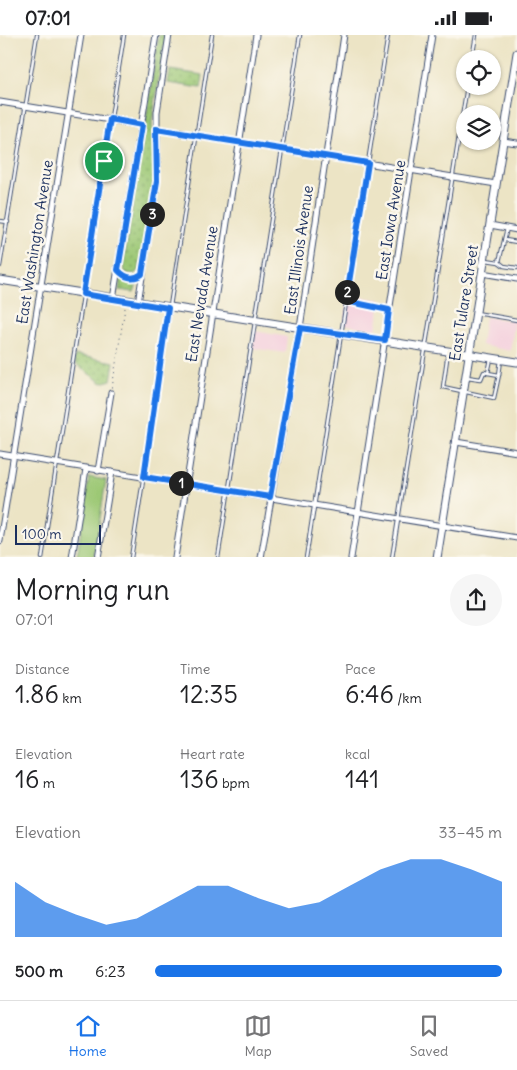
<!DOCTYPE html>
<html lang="en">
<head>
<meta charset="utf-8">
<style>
	body { margin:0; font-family:Delius,sans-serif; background:#f6f6f6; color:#202124; height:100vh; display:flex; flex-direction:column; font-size:19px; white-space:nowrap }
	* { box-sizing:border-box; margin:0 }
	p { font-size:16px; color:#757577 }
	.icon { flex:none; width:28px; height:28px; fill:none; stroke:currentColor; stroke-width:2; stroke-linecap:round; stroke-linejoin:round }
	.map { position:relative; height:522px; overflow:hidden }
	.sheet { display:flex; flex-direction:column; background:#fff; flex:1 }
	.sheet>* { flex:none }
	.fabs { position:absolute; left:456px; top:15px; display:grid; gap:10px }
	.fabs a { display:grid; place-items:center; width:45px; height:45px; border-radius:50%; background:#fff; box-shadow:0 1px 4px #0004; font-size:25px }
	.scale { position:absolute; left:15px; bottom:12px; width:86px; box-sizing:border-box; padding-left:5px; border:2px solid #1b2f5e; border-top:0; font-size:14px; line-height:18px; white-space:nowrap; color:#1b2f5e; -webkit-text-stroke:4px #fbf7ec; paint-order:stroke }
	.pin { position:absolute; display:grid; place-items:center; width:42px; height:42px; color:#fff; margin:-21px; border:2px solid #fff; border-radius:50%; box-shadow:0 1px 5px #0007 }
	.km { position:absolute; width:25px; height:25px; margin:-12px; border-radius:50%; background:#222; color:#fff; font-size:14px; line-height:25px; text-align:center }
	.round { display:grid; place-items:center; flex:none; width:52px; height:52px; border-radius:26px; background:#f6f6f6 }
	.summary { display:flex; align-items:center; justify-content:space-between; height:85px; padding:0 15px }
	h1 { font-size:28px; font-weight:600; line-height:38px }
	.stats { display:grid; grid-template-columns:repeat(3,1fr); gap:8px; height:85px; padding:5px 15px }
	.stats div { display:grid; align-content:center }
	.stats b { font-size:25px; font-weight:600 }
	.stats small { font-size:14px; font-weight:400 }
	.stats p { font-size:14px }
	.chart { height:140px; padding:10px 15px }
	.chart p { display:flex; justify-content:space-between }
	.chart svg { width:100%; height:90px; margin-top:5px; fill:#1a73e8; opacity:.7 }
	ul { padding:0 15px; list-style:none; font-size:16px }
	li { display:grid; grid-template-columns:80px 60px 1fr; align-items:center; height:38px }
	li i { height:12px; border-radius:6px; background:#1a73e8 }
	.status { display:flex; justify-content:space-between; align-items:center; height:35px; padding:0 25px; background:#fff; direction:ltr }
	.status svg { height:14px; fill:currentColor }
	.dock { display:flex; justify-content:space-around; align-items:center; height:70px; border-top:1px solid #e0e0e0; background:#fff; font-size:14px; color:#757577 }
	.dock a { display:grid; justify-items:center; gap:2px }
	.dock .active { color:#1a73e8 }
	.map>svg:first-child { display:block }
	.built { fill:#f4cfdd }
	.grass { fill:url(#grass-dots); stroke:#5c7c6a }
	.park { fill:#9cc875; stroke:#5c7c6a }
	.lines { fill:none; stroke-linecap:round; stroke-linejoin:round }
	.service-casing { stroke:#3a4a6d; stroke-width:4.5 }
	.minor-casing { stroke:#3a4a6d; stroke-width:7 }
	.secondary-casing { stroke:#3a4a6d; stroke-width:9 }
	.path { stroke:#3a4a6d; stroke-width:1; stroke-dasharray:1 4; stroke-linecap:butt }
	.service { stroke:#fff; stroke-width:2.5 }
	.minor { stroke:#fff; stroke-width:5 }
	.secondary { stroke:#fff; stroke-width:7 }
	.route-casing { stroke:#fff; stroke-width:10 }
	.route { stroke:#1a73e8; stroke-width:6 }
	.labels { text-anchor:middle; stroke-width:5; stroke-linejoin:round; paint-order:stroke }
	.street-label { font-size:15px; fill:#1b2f5e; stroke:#fbf7ec }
</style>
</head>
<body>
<div class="status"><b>07:01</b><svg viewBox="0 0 49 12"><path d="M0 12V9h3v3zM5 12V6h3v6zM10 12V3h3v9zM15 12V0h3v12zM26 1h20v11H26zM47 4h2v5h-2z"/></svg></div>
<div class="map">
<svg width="517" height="523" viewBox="0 0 517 523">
	<defs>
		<pattern id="grass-dots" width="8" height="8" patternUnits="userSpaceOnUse" patternTransform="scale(1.25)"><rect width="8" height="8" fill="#9cc875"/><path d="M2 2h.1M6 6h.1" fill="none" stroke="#7ea363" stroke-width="1.8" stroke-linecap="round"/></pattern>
	</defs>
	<rect width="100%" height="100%" fill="#fbf7ec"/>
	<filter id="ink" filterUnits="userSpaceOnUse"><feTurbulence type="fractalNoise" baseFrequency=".02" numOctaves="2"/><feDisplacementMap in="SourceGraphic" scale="10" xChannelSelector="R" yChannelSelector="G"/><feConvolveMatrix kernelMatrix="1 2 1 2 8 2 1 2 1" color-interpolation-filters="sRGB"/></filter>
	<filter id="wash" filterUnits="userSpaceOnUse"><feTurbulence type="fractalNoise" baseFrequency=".0096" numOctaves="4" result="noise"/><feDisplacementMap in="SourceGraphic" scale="20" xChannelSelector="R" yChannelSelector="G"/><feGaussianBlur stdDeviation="1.12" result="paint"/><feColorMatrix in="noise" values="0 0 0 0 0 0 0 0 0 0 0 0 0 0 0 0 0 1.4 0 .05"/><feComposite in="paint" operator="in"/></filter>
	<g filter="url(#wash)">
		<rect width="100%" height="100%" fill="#ece4c5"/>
		<!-- built -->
		<g class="built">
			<polygon points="349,260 381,265 376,295 344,289"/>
			<polygon points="485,282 515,286 510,316 481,310"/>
			<polygon points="255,296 287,302 285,318 252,313"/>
		</g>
		<!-- grass -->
		<g class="grass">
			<polygon points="159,0 166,0 152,87 154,144 139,235 134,239 126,238 123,232"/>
			<polygon points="170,35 203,40 201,53 168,48"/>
			<polygon points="121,243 132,247 138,246 134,257 119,255"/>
			<polygon points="75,320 114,327 111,345 102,348 74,328"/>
		</g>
		<!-- park -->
		<polygon class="park" points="89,442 106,445 94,522 77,522"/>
	</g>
	<g filter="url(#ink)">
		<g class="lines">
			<!-- service casing -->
			<g class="service-casing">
				<g id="service">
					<polyline points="472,24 476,0"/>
					<polyline points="0,186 8,187"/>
					<polyline points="505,205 517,207"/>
					<polyline points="486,225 499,227 507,193"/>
					<polyline points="499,227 504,231 517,233"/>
					<polyline points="0,231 37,0"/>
					<polyline points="346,266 388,275"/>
					<polyline points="476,278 517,285"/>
					<polyline points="448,317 443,352 494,363 499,340"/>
					<polyline points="488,338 499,340 501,325"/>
					<polyline points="467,342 481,344 484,337 488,338 491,324"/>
					<polyline points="42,523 124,0"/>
					<polyline points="131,523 212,0"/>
					<polyline points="218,523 300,0"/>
					<polyline points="306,523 388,0"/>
					<polyline points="392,523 467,51"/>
				</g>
			</g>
			<!-- minor casing -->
			<g class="minor-casing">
				<g id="minor">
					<polyline points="0,67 141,90"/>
					<polyline points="156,94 496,149"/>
					<polyline points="503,106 517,108"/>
					<polyline points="490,190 517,195"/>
					<path d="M118,235C125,243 134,245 143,239"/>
					<polyline points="482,238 517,244"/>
					<polyline points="113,264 156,0"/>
					<polyline points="138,268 157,146 157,77 169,0"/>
					<polyline points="456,407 517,417"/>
					<polyline points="0,419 517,503"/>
					<polyline points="98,436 111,358"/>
					<polyline points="0,506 81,0"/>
					<polyline points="72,523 86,434"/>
					<polyline points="98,523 112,437"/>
					<polyline points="175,523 256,0"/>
					<polyline points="261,523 300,293 344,0"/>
					<polyline points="351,523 432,0"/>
				</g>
			</g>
			<!-- secondary casing -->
			<g class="secondary-casing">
				<g id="secondary">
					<polyline points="0,245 517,327"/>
					<polyline points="437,523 517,18"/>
				</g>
			</g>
			<!-- path -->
			<polyline class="path" points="112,353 125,273"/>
			<!-- service -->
			<use href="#service" class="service"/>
			<!-- minor -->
			<use href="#minor" class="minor"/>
			<!-- secondary -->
			<use href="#secondary" class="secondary"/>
		</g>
	</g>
	<g class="lines" filter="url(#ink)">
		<!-- route casing -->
		<g class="route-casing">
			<path id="route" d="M110,84L142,90L118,235C125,243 134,245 142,239L157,146L156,94L368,128L346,266L389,275L385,305L300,293L270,462L144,442L168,273L83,259Z"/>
		</g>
		<!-- route -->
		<use href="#route" class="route"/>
	</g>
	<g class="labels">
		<!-- street labels -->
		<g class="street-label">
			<text transform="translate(391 185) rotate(-81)" y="5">East Iowa Avenue</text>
			<text transform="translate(35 207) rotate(-81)" y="5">East Washington Avenue</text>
			<text transform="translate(299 215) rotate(-82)" y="5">East Illinois Avenue</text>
			<text transform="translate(202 259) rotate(-81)" y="5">East Nevada Avenue</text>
			<text transform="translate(464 268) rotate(-81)" y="5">East Tulare Street</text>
		</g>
	</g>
</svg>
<div class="fabs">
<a><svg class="icon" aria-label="locate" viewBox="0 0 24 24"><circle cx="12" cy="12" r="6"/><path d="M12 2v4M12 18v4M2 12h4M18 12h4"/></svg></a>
<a><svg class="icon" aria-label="layers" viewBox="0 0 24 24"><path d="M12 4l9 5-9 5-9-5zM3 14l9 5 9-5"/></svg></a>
</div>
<div class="scale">100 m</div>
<div class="pin" style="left:104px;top:126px;background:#1e9e55"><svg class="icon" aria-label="arrive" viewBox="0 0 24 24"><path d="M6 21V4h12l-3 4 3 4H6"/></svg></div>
<b class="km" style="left:181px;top:448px">1</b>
<b class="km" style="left:347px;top:257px">2</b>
<b class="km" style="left:152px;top:179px">3</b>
</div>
<section class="sheet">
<div class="summary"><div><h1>Morning run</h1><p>07:01</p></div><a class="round"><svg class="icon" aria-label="share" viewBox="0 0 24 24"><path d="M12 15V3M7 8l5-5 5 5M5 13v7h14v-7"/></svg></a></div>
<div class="stats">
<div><p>Distance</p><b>1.86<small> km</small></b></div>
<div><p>Time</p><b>12:35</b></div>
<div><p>Pace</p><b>6:46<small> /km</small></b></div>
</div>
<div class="stats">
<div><p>Elevation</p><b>16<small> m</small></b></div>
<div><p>Heart rate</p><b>136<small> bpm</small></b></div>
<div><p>kcal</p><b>141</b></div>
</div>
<div class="chart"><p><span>Elevation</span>33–45 m</p>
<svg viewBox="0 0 160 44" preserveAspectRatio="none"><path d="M0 44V17L10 27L20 33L30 38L40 35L50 27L60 19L70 19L80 25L90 30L100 27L110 19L120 11L130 6L140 6L150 11L160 17V44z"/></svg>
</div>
<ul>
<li><b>500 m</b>6:23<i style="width:100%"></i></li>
</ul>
</section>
<nav class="dock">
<a class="active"><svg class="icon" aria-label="home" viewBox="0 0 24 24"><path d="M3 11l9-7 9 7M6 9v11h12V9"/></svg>Home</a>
<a><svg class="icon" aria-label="map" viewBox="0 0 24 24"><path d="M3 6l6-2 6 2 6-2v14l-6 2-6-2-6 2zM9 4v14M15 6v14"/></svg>Map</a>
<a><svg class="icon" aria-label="saved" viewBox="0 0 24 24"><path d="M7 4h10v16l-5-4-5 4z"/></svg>Saved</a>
</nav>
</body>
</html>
